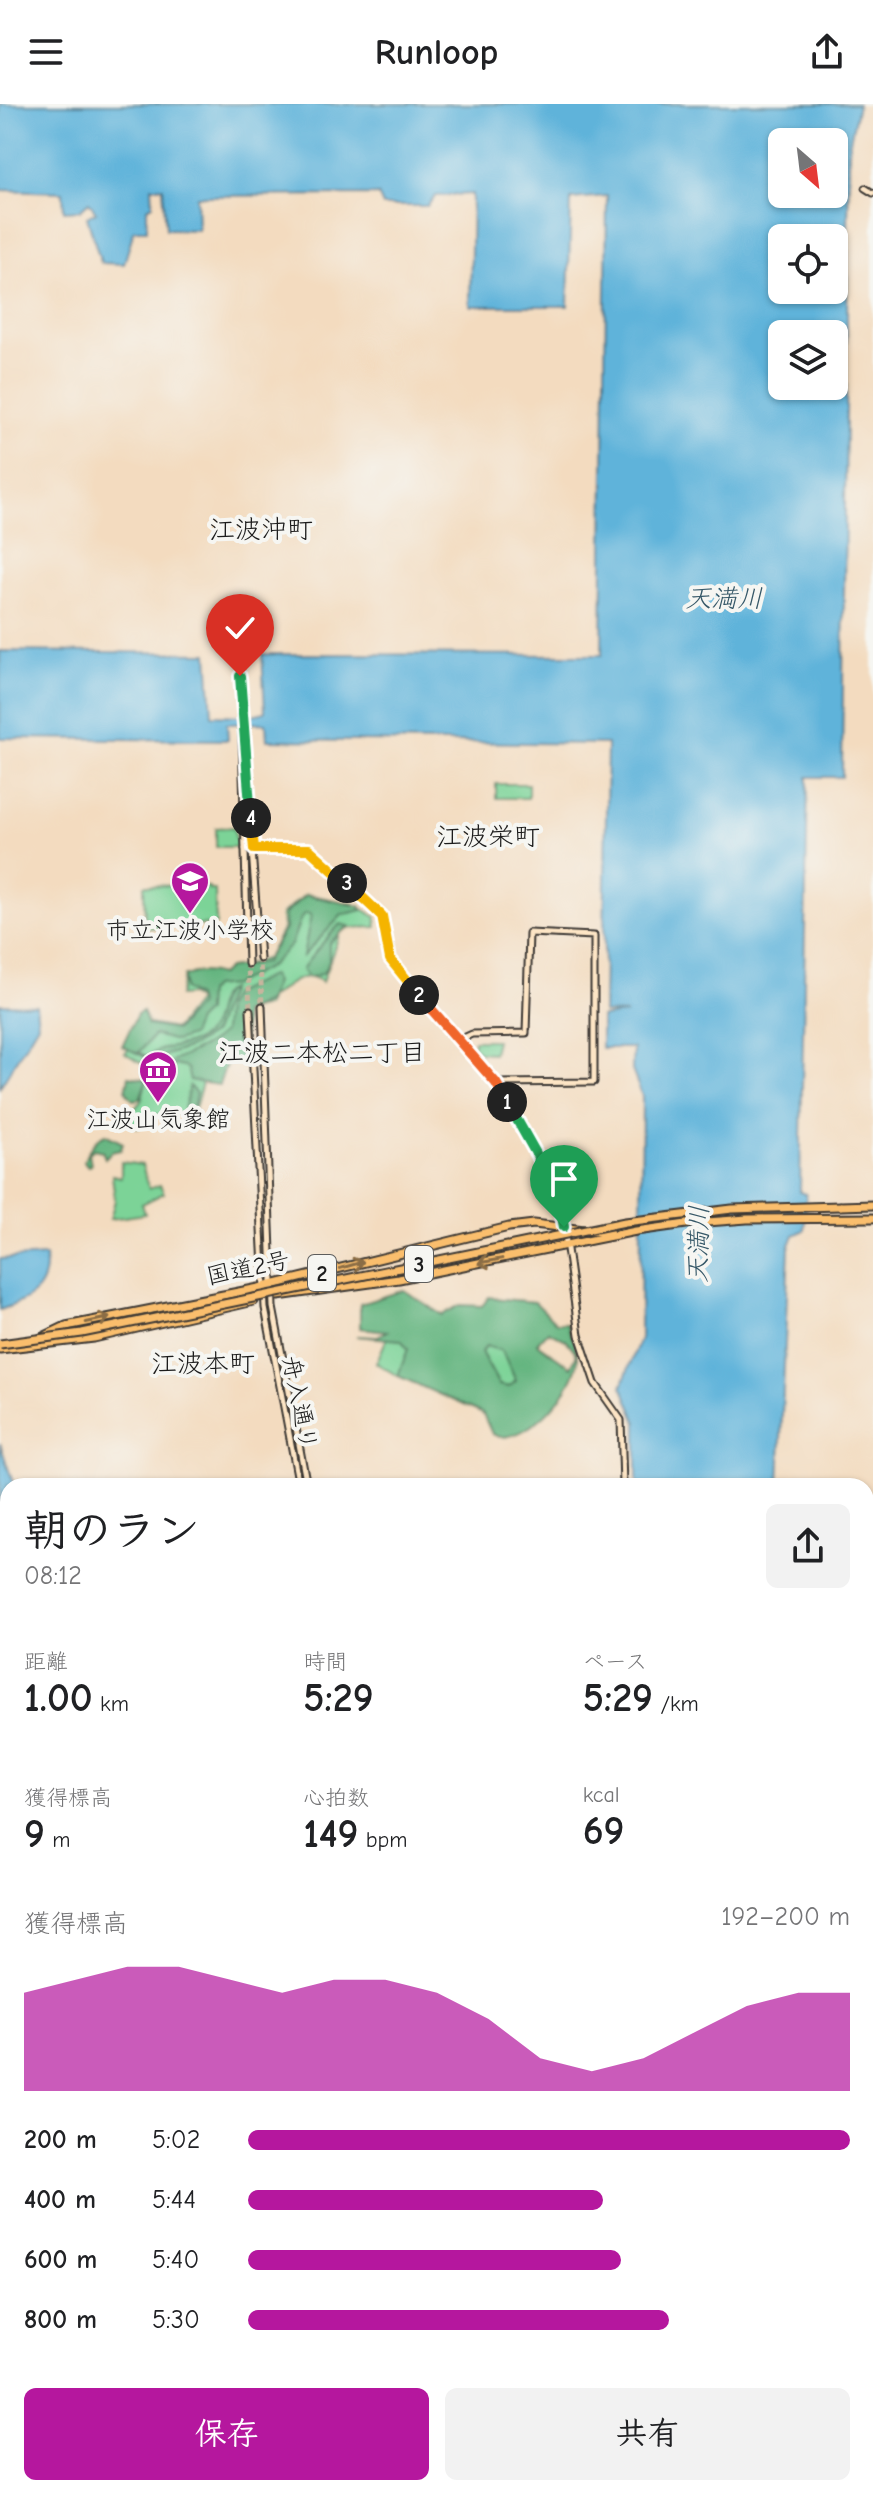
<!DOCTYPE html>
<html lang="ja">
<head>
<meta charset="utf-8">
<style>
	body { margin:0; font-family:"Comic Neue","Klee One",sans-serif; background:#f2f2f2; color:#202124; height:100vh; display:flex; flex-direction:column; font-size:30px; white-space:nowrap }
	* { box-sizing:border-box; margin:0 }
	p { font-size:26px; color:#757577 }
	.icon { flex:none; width:44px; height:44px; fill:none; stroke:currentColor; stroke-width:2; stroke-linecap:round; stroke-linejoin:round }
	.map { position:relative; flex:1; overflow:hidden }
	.details { position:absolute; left:0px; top:1374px; width:874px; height:1018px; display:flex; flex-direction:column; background:#fff; border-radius:24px 24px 0 0; box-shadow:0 2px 6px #0004 }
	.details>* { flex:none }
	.needle { width:52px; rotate:152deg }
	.controls { position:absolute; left:768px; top:24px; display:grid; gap:16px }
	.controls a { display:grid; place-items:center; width:80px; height:80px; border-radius:12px; background:#fff; box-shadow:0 2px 6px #0004; font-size:40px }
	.pin { position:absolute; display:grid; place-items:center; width:68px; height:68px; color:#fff; margin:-82px -34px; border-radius:50% 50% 50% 0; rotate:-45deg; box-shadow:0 0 8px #0007 }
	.pin .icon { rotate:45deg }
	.km { position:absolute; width:40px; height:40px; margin:-20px; border-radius:50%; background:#222; color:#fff; font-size:22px; line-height:40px; text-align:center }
	.round { display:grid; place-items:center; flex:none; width:84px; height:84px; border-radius:12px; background:#f2f2f2 }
	.summary { display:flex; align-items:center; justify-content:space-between; height:136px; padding:0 24px }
	h1 { font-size:44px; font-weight:700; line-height:60px }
	.stats { display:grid; grid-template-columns:repeat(3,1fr); gap:12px; height:136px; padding:8px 24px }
	.stats div { display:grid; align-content:center }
	.stats b { font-size:40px; font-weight:700 }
	.stats small { font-size:22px; font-weight:400 }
	.stats p { font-size:22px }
	.chart { height:224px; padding:16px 24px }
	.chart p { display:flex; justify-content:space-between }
	.chart svg { width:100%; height:144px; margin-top:8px; fill:#b5179e; opacity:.7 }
	.action { display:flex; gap:16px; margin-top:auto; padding:16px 24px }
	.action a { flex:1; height:92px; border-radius:12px; background:#b5179e; color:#fff; font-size:32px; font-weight:700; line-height:92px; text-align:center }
	.action a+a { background:#f2f2f2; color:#202124 }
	ul { padding:0 24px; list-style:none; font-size:26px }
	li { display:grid; grid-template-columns:128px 96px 1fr; align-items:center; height:60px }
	li i { height:20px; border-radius:10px; background:#b5179e }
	header { display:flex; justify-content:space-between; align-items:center; height:104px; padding:0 24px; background:#fff; font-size:36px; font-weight:700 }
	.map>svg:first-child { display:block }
	.green { fill:#7cd397; stroke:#4c785a; stroke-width:2 }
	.forest { fill:#65b580; stroke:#40684e; stroke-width:2; fill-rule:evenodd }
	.water { fill:#5eb3da; stroke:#3d687b; stroke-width:2; fill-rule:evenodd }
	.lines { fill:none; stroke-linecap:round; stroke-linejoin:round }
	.ferry { stroke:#365868; stroke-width:2; stroke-dasharray:10 8; stroke-linecap:butt }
	.secondary-tunnel { stroke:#c8b59e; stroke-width:5; stroke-dasharray:5 2.5; stroke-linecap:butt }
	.secondary-casing { stroke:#3c3934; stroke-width:9 }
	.highway-casing { stroke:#3c3934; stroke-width:11 }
	.secondary { stroke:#fde5c5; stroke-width:5 }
	.highway { stroke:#fabe6d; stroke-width:7 }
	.tram { stroke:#1c1c1c; stroke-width:2 }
	.highway-bridge-casing { stroke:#3c3934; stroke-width:11; stroke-linecap:butt }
	.highway-bridge { stroke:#fabe6d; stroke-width:7 }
	.oneway { stroke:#8b6d44 }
	.split-1-casing { stroke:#fff; stroke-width:16 }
	.split-2-casing { stroke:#fff; stroke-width:16 }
	.split-3-casing { stroke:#fff; stroke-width:16 }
	.split-4-casing { stroke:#fff; stroke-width:16 }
	.split-5-casing { stroke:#fff; stroke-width:16 }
	.split-1 { stroke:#22a559; stroke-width:10 }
	.split-2 { stroke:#f0652b; stroke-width:10 }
	.split-3 { stroke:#f5b400; stroke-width:10 }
	.split-4 { stroke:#f5b400; stroke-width:10 }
	.split-5 { stroke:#22a559; stroke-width:10 }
	.labels { text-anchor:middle; stroke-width:8; stroke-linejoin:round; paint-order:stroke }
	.shield { fill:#f6f6f2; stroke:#5d5d5c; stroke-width:2 }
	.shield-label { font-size:22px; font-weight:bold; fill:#1c1c1c }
	.poi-label { font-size:24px; fill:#1c1c1c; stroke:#f6f6f2 }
	.street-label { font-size:24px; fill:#1c1c1c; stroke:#f6f6f2 }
	.neighbourhood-label { font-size:26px; fill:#1c1c1c; stroke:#f6f6f2 }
	.water-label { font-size:26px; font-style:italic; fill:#365868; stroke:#f6f6f2 }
</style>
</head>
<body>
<header><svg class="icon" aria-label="menu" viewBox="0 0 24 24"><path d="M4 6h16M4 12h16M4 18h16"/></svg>Runloop<svg class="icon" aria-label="share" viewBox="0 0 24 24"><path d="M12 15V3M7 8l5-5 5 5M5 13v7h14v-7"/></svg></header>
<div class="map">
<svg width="873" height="2391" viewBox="0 0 873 2391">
	<rect width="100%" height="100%" fill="#f6f6f2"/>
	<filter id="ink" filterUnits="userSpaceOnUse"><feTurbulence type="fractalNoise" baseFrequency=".0125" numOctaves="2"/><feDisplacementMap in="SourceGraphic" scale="16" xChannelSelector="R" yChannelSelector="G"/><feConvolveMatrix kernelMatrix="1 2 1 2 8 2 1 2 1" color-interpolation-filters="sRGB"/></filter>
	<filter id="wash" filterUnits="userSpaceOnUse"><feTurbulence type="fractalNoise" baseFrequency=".006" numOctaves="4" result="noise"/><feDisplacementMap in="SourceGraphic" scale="32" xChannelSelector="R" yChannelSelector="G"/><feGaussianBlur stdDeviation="1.8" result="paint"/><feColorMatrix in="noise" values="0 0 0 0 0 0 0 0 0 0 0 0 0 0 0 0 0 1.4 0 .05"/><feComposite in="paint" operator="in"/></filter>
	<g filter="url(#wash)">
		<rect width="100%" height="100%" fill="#f3dbbf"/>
		<!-- green -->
		<g class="green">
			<rect x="496" y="680" width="32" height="14"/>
			<polygon points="234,723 237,743 216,743 216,724"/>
			<polygon points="144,781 209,783 209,786 215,786 216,821 145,824"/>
			<path d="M306,790L354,800L376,813L377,823L349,824L340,829L322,878C303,864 286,884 269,894L266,902L243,907L244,957L226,960L220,975L202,979L195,1004C169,1019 165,997 138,1024L126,1015L141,997L150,964L125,949L149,920L175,925L197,897L190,891L179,892L184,872L220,871L267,854L283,824L281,811Z"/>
			<polygon points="496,936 493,949 478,948 473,942 474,936"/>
			<polygon points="121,1058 142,1061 149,1085 160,1081 164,1089 142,1100 145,1110 110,1115 115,1096 112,1071 121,1073"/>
			<polygon points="387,1234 401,1236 408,1245 398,1272 376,1259"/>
			<polygon points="486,1242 502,1246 516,1277 509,1283 499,1281 481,1248"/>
			<polygon points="2,2133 8,2142 8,2164 5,2161 0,2178"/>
			<polygon points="866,2337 873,2337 873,2388 824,2387 824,2384 866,2384"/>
			<polygon points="590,2384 667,2384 668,2391 588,2391"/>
		</g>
		<!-- forest -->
		<g class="forest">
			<path d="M305,791L360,802L362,806L342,811L303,852L311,811L306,809L301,814L291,841L269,863L233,881L212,883L207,889L206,908L197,917L191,932L176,937L154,931L139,948L148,953C164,938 189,947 206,929C219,917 212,894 229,885L213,929L191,943L151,956L122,942L137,910L143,907L148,921L176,926L198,901L196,893L184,885V873C196,866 208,867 220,871L228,864L264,859L285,825L284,811Z"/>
			<path d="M340,820L349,822L329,839V858L323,869L309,874L302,865C313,850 326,834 340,820Z"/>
			<path d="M272,871L275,879L267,898L243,909L244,957L226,960L219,981L190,977L187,964L175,961L163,968L159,976L156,968C176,951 204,948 223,928L225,903L232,890Z"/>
			<polygon points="129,972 147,975 140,995 133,996 126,987"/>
			<polygon points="189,982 196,989 193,1004 198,1011 192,1020 183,1011"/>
			<path d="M105,1030L123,1039L121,1046L111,1048L105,1054L102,1047L94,1045L89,1049L91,1061L88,1062L84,1058C86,1048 95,1035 105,1030Z"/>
			<path d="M404,1186L442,1211L460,1201L482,1202L489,1193C504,1196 519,1196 535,1198L556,1219H567C569,1231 579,1242 578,1254C577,1284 532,1334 500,1333L492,1330L483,1310L398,1272L408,1245L401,1236L356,1232L376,1233L387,1227L360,1224V1200ZM548,1227L566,1236L577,1250L571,1263L537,1239ZM486,1242L502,1247L516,1277L509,1283L499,1281L481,1248Z"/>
		</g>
		<!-- water -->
		<g class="water">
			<path d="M0,0H858L849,42L842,673H808L800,1088L806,1090L805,1126L794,1131L789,1144L779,1382H637V1318L622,1282L640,1234L642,992L632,966L633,944H601V913L626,910L603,909L607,640L267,636L266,619L227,620L228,636L0,634V547L208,549L212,611L248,612L265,608L262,550L602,551L607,92L571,95L568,202H470L472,90L436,92L427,102H383L378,91L197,92L198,126L166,125L163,83H152L153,101L147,104V126H134L124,160L101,159L87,113L96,108L89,98L80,106L64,107L63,88L0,86ZM782,38H834V90H782ZM782,134H834V186H782ZM782,230H834V282H782Z"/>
			<polygon points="0,900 36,901 38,920 0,983"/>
			<path d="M45,1152C48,1188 30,1195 0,1206V1155Z"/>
			<polygon points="0,1339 14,1382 8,1382 8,1853 0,1827"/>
			<polygon points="50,2384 125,2384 128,2391 51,2391"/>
			<polygon points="677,2384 738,2384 739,2391 678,2391"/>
		</g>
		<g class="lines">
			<!-- ferry -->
			<g class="ferry">
				<polyline points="0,1580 8,1613"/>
				<polyline points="76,2384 77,2391"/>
			</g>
		</g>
	</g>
	<g filter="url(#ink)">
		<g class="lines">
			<!-- secondary-tunnel -->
			<g class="secondary-tunnel">
				<polyline points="260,855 262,902"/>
				<polyline points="248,860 250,906"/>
			</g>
			<!-- secondary casing -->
			<g class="secondary-casing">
				<g id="secondary">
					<polyline points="865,84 873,89"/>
					<polyline points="240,556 248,860"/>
					<polyline points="244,637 260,855"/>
					<polyline points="245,745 301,743 318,751 382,812 394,862 500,984 560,1095 579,1231 595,1279 621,1316 623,1382"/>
					<polyline points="262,902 273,1203 307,1382"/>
					<polyline points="250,906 265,1204 299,1382"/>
					<polyline points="459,936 472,930 526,929 529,829 594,832 594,978 496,979"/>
					<polyline points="866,1645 873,1644"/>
					<polyline points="866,1653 873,1652"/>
					<polyline points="0,1745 8,1743"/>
					<polyline points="0,1754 8,1752"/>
					<polyline points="0,1869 8,1893"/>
					<polyline points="866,2163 873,2163"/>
					<polyline points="0,2261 8,2259"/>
					<polyline points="33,2384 35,2391"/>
					<polyline points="195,2384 196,2391"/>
					<polyline points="300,2384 300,2391"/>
					<polyline points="420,2384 420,2391"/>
					<polyline points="430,2384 430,2391"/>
					<polyline points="748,2384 750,2391"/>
					<polyline points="584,2391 586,2384"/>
				</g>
			</g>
			<!-- highway casing -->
			<g class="highway-casing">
				<g id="highway">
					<polyline points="840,1102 873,1101"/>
					<polyline points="278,1192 399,1175 636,1127 694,1119 747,1115 873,1114"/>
					<polyline points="41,1234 66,1222 259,1184 509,1123 534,1120 610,1129"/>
					<polyline points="0,1245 94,1234 254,1197"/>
				</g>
			</g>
			<!-- secondary -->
			<use href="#secondary" class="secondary"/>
			<!-- highway -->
			<use href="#highway" class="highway"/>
			<!-- tram -->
			<polyline class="tram" points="426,2384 426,2391"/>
			<!-- highway-bridge casing -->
			<g class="highway-bridge-casing">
				<polyline id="highway-bridge" points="0,1240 82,1229 625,1118 732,1105 840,1102"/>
			</g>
			<!-- highway-bridge -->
			<use href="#highway-bridge" class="highway-bridge"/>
		</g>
		<!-- one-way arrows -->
		<defs><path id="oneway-shaft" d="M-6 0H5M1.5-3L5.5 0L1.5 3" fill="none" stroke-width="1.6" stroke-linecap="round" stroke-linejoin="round" transform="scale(2)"/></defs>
		<g class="oneway">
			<use href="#oneway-shaft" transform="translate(490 1157) rotate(169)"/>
			<use href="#oneway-shaft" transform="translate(352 1161) rotate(-16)"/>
			<use href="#oneway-shaft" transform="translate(98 1216) rotate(-12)"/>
		</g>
	</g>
	<g class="lines" filter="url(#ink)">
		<!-- split-1 casing -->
		<g class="split-1-casing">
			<polyline id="split-1" points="507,998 557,1087 564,1123"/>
		</g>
		<!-- split-2 casing -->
		<g class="split-2-casing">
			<polyline id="split-2" points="419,891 496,979 507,998"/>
		</g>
		<!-- split-3 casing -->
		<g class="split-3-casing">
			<polyline id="split-3" points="347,779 382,812 390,855 419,891"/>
		</g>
		<!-- split-4 casing -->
		<g class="split-4-casing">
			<polyline id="split-4" points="251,714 254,745 309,745 347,779"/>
		</g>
		<!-- split-5 casing -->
		<g class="split-5-casing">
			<polyline id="split-5" points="240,572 251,714"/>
		</g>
		<!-- split-1 -->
		<use href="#split-1" class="split-1"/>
		<!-- split-2 -->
		<use href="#split-2" class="split-2"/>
		<!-- split-3 -->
		<use href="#split-3" class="split-3"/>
		<!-- split-4 -->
		<use href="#split-4" class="split-4"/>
		<!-- split-5 -->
		<use href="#split-5" class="split-5"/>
	</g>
	<!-- icons -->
	<defs>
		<g id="school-pin" transform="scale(2)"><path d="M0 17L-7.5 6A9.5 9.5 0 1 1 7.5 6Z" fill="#b5179e" stroke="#f6f6f2"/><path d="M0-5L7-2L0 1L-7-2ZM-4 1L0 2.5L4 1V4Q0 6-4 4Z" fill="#fff"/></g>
		<g id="museum-pin" transform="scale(2)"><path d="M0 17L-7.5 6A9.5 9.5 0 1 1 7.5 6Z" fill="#b5179e" stroke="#f6f6f2"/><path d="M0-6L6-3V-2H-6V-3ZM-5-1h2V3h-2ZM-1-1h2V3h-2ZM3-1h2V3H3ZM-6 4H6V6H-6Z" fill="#fff"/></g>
	</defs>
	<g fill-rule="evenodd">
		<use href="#school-pin" x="190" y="777"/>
		<use href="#museum-pin" x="158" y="966"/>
	</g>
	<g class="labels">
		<!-- shield labels -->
		<g class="shield">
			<rect x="405" y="1142" width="28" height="36" rx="6"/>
			<rect x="308" y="1151" width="28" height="36" rx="6"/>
		</g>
		<g class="shield-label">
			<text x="419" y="1168">3</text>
			<text x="322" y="1177">2</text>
		</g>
		<!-- poi labels -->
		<g class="poi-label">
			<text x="190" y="834">市立江波小学校</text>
			<text x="158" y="1023">江波山気象館</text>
		</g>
		<!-- street labels -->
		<g class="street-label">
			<text transform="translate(248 1164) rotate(-12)" y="8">国道2号</text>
			<text transform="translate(300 1299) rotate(79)" y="8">舟入通り</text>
		</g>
		<!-- neighbourhood labels -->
		<g class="neighbourhood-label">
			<text x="261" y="434">江波沖町</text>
			<text x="488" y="741">江波栄町</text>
			<text x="322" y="957">江波二本松二丁目</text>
			<text x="203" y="1268">江波本町</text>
		</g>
		<!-- water labels -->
		<g class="water-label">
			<text x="724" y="503">天満川</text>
			<text transform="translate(698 1140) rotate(-89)" y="9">天満川</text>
		</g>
	</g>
</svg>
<div class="controls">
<a><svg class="needle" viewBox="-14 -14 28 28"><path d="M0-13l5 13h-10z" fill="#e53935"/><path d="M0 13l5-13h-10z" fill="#757577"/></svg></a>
<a><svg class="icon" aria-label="locate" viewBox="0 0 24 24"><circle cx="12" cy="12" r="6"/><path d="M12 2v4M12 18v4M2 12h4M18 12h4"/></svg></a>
<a><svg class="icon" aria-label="layers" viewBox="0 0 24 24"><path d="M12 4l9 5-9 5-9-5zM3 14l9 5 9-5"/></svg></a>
</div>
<div class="pin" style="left:564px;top:1123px;background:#1e9e55"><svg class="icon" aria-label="arrive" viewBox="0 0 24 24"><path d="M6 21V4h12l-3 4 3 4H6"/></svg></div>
<div class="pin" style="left:240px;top:572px;background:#d93025"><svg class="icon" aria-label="check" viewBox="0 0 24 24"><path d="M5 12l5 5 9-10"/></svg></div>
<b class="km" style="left:507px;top:998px">1</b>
<b class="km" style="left:419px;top:891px">2</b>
<b class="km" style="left:347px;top:779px">3</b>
<b class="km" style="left:251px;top:714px">4</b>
<section class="details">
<div class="summary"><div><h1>朝のラン</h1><p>08:12</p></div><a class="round"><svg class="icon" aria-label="share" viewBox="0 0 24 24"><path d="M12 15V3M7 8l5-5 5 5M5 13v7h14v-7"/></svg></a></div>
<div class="stats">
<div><p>距離</p><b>1.00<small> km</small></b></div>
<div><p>時間</p><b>5:29</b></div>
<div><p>ペース</p><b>5:29<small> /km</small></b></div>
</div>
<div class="stats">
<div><p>獲得標高</p><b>9<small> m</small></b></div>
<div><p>心拍数</p><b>149<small> bpm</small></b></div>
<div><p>kcal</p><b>69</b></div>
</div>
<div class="chart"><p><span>獲得標高</span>192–200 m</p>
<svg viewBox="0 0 160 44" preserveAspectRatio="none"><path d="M0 44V14L10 10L20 6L30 6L40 10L50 14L60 10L70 10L80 14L90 22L100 34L110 38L120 34L130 26L140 18L150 14L160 14V44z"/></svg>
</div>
<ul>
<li><b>200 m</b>5:02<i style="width:100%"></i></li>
<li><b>400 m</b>5:44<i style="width:59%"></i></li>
<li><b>600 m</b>5:40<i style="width:62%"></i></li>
<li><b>800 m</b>5:30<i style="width:70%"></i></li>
</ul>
<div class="action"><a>保存</a><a>共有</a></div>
</section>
</div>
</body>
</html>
